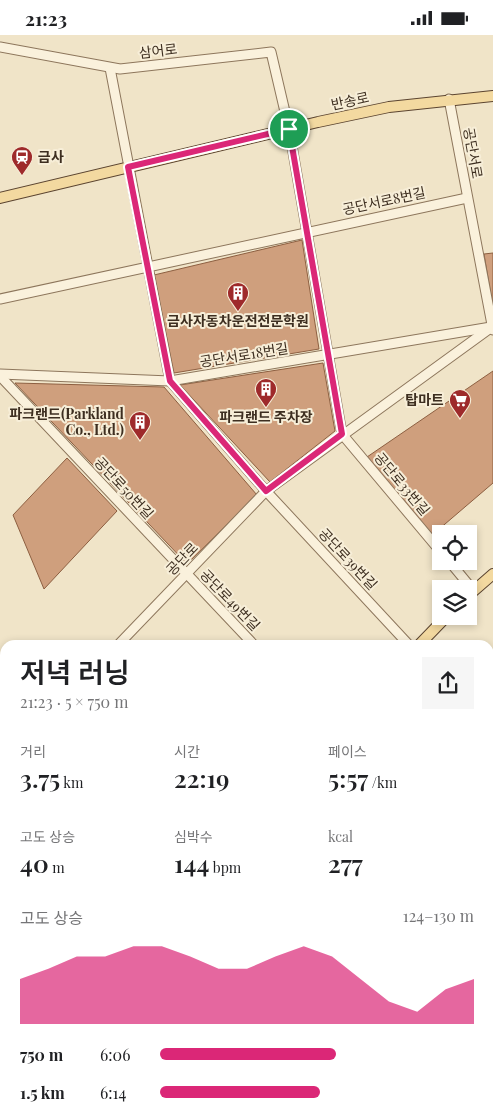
<!DOCTYPE html>
<html lang="ko">
<head>
<meta charset="utf-8">
<style>
	body { margin:0; font-family:"Playfair Display","Noto Sans KR",serif; background:#f6f6f6; color:#202124; height:100vh; display:flex; flex-direction:column; font-size:19px; white-space:nowrap }
	* { box-sizing:border-box; margin:0 }
	p { font-size:16px; color:#757577 }
	.icon { flex:none; width:28px; height:28px; fill:none; stroke:currentColor; stroke-width:2; stroke-linecap:round; stroke-linejoin:round }
	.map { position:relative; flex:1; overflow:hidden }
	.side { position:absolute; left:0px; top:605px; width:494px; height:480px; display:flex; flex-direction:column; background:#fff; border-radius:15px 15px 0 0; box-shadow:0 2px 8px #0003 }
	.side>* { flex:none }
	.fabs { position:absolute; left:432px; top:490px; display:grid; gap:10px }
	.fabs a { display:grid; place-items:center; width:45px; height:45px; border-radius:0px; background:#fff; box-shadow:0 2px 8px #0003; font-size:25px }
	.pin { position:absolute; display:grid; place-items:center; width:42px; height:42px; color:#fff; margin:-21px; border:2px solid #fff; border-radius:50%; box-shadow:0 1px 5px #0007 }
	.round { display:grid; place-items:center; flex:none; width:52px; height:52px; border-radius:0px; background:#f6f6f6 }
	.head { display:flex; align-items:center; justify-content:space-between; height:85px; padding:0 20px }
	h1 { font-size:28px; font-weight:600; line-height:38px }
	.stats { display:grid; grid-template-columns:repeat(3,1fr); gap:8px; height:85px; padding:5px 20px }
	.stats div { display:grid; align-content:center }
	.stats b { font-size:25px; font-weight:600 }
	.stats small { font-size:14px; font-weight:400 }
	.stats p { font-size:14px }
	.chart { height:140px; padding:10px 20px }
	.chart p { display:flex; justify-content:space-between }
	.chart svg { width:100%; height:90px; margin-top:5px; fill:#db2777; opacity:.7 }
	ul { padding:0 20px; list-style:none; font-size:16px }
	li { display:grid; grid-template-columns:80px 60px 1fr; align-items:center; height:38px }
	li i { height:12px; border-radius:6px; background:#db2777 }
	.status { display:flex; justify-content:space-between; align-items:center; height:35px; padding:0 25px; background:#fff; direction:ltr }
	.status svg { height:14px; fill:currentColor }
	.map>svg:first-child { display:block }
	.building { fill:#cf9f7d; stroke:#8d5f41 }
	.lines { fill:none; stroke-linecap:round; stroke-linejoin:round }
	.minor-casing { stroke:#8d765c; stroke-width:11 }
	.major-casing { stroke:#5b4430; stroke-width:12 }
	.minor { stroke:#faf1dc; stroke-width:9 }
	.major { stroke:#f3d9a0; stroke-width:10 }
	.route-casing { stroke:#fff; stroke-width:10 }
	.route { stroke:#db2777; stroke-width:6 }
	.labels { text-anchor:middle; stroke-width:4; stroke-linejoin:round; paint-order:stroke }
	.street-label { font-size:14px; fill:#3d2e20; stroke:#f7eed8 }
	.poi-label { font-size:14px; font-weight:bold; fill:#3d2e20; stroke:#f7eed8 }
</style>
</head>
<body>
<div class="status"><b>21:23</b><svg viewBox="0 0 49 12"><path d="M0 12V9h3v3zM5 12V6h3v6zM10 12V3h3v9zM15 12V0h3v12zM26 1h20v11H26zM47 4h2v5h-2z"/></svg></div>
<div class="map">
<svg width="493" height="1085" viewBox="0 0 493 1085">
	<rect width="100%" height="100%" fill="#f0e4c8"/>
	<!-- building -->
	<g class="building">
		<polygon points="302,205 319,314 174,338 154,240"/>
		<polygon points="493,218 493,267 492,267 484,219"/>
		<polygon points="323,328 335,396 270,447 180,350"/>
		<polygon points="493,336 493,448 431,501 367,422"/>
		<polygon points="15,348 164,352 257,460 187,529"/>
		<polygon points="67,423 117,476 44,554 13,480"/>
	</g>
	<g class="lines">
		<!-- minor casing -->
		<g class="minor-casing">
			<g id="minor">
				<polyline points="0,12 120,34 271,17 289,94 342,399 441,517"/>
				<polyline points="110,33 170,346 266,456 409,610"/>
				<polyline points="449,64 493,295"/>
				<polyline points="0,264 467,163"/>
				<polyline points="0,339 170,346 491,292"/>
				<polyline points="0,341 254,610"/>
				<polyline points="449,526 473,555"/>
				<polyline points="118,610 266,456 489,294"/>
				<polyline points="489,688 493,691"/>
				<polyline points="0,735 5,730"/>
				<polyline points="0,758 5,762"/>
				<polyline points="489,771 493,767"/>
				<polyline points="489,875 492,876"/>
				<polyline points="0,934 5,938"/>
				<polyline points="489,963 493,969"/>
				<polyline points="489,1012 493,1008"/>
				<polyline points="191,1080 198,1085"/>
				<polyline points="309,1080 311,1085"/>
				<polyline points="357,1080 357,1085"/>
				<polyline points="168,1085 172,1080"/>
				<polyline points="280,1085 288,1080"/>
				<polyline points="407,1085 412,1080"/>
			</g>
		</g>
		<!-- major casing -->
		<g class="major-casing">
			<g id="major">
				<polyline points="0,163 318,87 389,72 493,61"/>
				<polyline points="469,560 493,539"/>
				<polyline points="419,610 447,581"/>
				<polyline points="489,657 493,652"/>
				<polyline points="0,1074 5,1068"/>
				<polyline points="100,1085 104,1080"/>
			</g>
		</g>
		<!-- minor -->
		<use href="#minor" class="minor"/>
		<!-- major -->
		<use href="#major" class="major"/>
	</g>
	<g class="lines">
		<!-- route casing -->
		<g class="route-casing">
			<polygon id="route" points="289,94 342,399 266,456 170,346 128,132"/>
		</g>
		<!-- route -->
		<use href="#route" class="route"/>
	</g>
	<!-- icons -->
	<defs>
		<g id="station-pin" transform="scale(1.125)"><path d="M0 17L-7.5 6A9.5 9.5 0 1 1 7.5 6Z" fill="#9e2a2b" stroke="#f7eed8"/><path d="M-3-6H3Q5-6 5-4V2Q5 4 3 4L4.5 6H3L1.5 4h-3L-3 6H-4.5L-3 4Q-5 4-5 2V-4Q-5-6-3-6ZM-3.5-4v3h7v-3ZM-3.5 1v1.5H-2V1ZM2 1v1.5H3.5V1Z" fill="#fff"/></g>
		<g id="building-pin" transform="scale(1.125)"><path d="M0 17L-7.5 6A9.5 9.5 0 1 1 7.5 6Z" fill="#9e2a2b" stroke="#f7eed8"/><path d="M-4-6H4V6H1V3H-1V6H-4ZM-2.5-4.3h1.7v1.8h-1.7ZM.8-4.3h1.7v1.8H.8ZM-2.5-1h1.7V.8h-1.7ZM.8-1h1.7V.8H.8Z" fill="#fff"/></g>
		<g id="supermarket-pin" transform="scale(1.125)"><path d="M0 17L-7.5 6A9.5 9.5 0 1 1 7.5 6Z" fill="#9e2a2b" stroke="#f7eed8"/><path d="M-6-5.5h2.5l.6 2H6L4.5 2H-2.5L-4.4-4H-6ZM-1.5 3.2a1.3 1.3 0 1 0 .1 0ZM3 3.2a1.3 1.3 0 1 0 .1 0Z" fill="#fff"/></g>
	</defs>
	<g fill-rule="evenodd">
		<use href="#station-pin" x="22" y="122"/>
		<use href="#building-pin" x="238" y="258"/>
		<use href="#building-pin" x="266" y="354"/>
		<use href="#supermarket-pin" x="460" y="365"/>
		<use href="#building-pin" x="140" y="387"/>
	</g>
	<g class="labels">
		<!-- street labels -->
		<g class="street-label">
			<text transform="translate(158 16) rotate(-7)" y="5">삼어로</text>
			<text transform="translate(350 66) rotate(-12)" y="5">반송로</text>
			<text transform="translate(473 118) rotate(80)" y="5">공단서로</text>
			<text transform="translate(384 166) rotate(-12)" y="5">공단서로8번길</text>
			<text transform="translate(244 320) rotate(-9)" y="5">공단서로18번길</text>
			<text transform="translate(402 449) rotate(50)" y="5">공단로33번길</text>
			<text transform="translate(124 453) rotate(47)" y="5">공단로50번길</text>
			<text transform="translate(182 524) rotate(-46)" y="5">공단로</text>
			<text transform="translate(348 524) rotate(47)" y="5">공단로39번길</text>
			<text transform="translate(230 565) rotate(46)" y="5">공단로49번길</text>
		</g>
		<!-- poi labels -->
		<g class="poi-label">
			<text x="38" y="127" text-anchor="start">금사</text>
			<text x="238" y="291">금사자동차운전전문학원</text>
			<text x="444" y="370" text-anchor="end">탑마트</text>
			<text x="124" y="384" text-anchor="end">파크랜드(Parkland<tspan x="124" dy="16">Co., Ltd.)</tspan></text>
			<text x="266" y="387">파크랜드 주차장</text>
		</g>
	</g>
</svg>
<div class="fabs">
<a><svg class="icon" aria-label="locate" viewBox="0 0 24 24"><circle cx="12" cy="12" r="6"/><path d="M12 2v4M12 18v4M2 12h4M18 12h4"/></svg></a>
<a><svg class="icon" aria-label="layers" viewBox="0 0 24 24"><path d="M12 4l9 5-9 5-9-5zM3 14l9 5 9-5"/></svg></a>
</div>
<div class="pin" style="left:289px;top:94px;background:#1e9e55"><svg class="icon" aria-label="arrive" viewBox="0 0 24 24"><path d="M6 21V4h12l-3 4 3 4H6"/></svg></div>
<section class="side">
<div class="head"><div><h1>저녁 러닝</h1><p>21:23 · 5 × 750 m</p></div><a class="round"><svg class="icon" aria-label="share" viewBox="0 0 24 24"><path d="M12 15V3M7 8l5-5 5 5M5 13v7h14v-7"/></svg></a></div>
<div class="stats">
<div><p>거리</p><b>3.75<small> km</small></b></div>
<div><p>시간</p><b>22:19</b></div>
<div><p>페이스</p><b>5:57<small> /km</small></b></div>
</div>
<div class="stats">
<div><p>고도 상승</p><b>40<small> m</small></b></div>
<div><p>심박수</p><b>144<small> bpm</small></b></div>
<div><p>kcal</p><b>277</b></div>
</div>
<div class="chart"><p><span>고도 상승</span>124–130 m</p>
<svg viewBox="0 0 160 44" preserveAspectRatio="none"><path d="M0 44V22L10 17L20 11L30 11L40 6L50 6L60 11L70 17L80 17L90 11L100 6L110 11L120 22L130 33L140 38L150 27L160 22V44z"/></svg>
</div>
<ul>
<li><b>750 m</b>6:06<i style="width:56%"></i></li>
<li><b>1.5 km</b>6:14<i style="width:51%"></i></li>
</ul>
</section>
</div>
</body>
</html>
